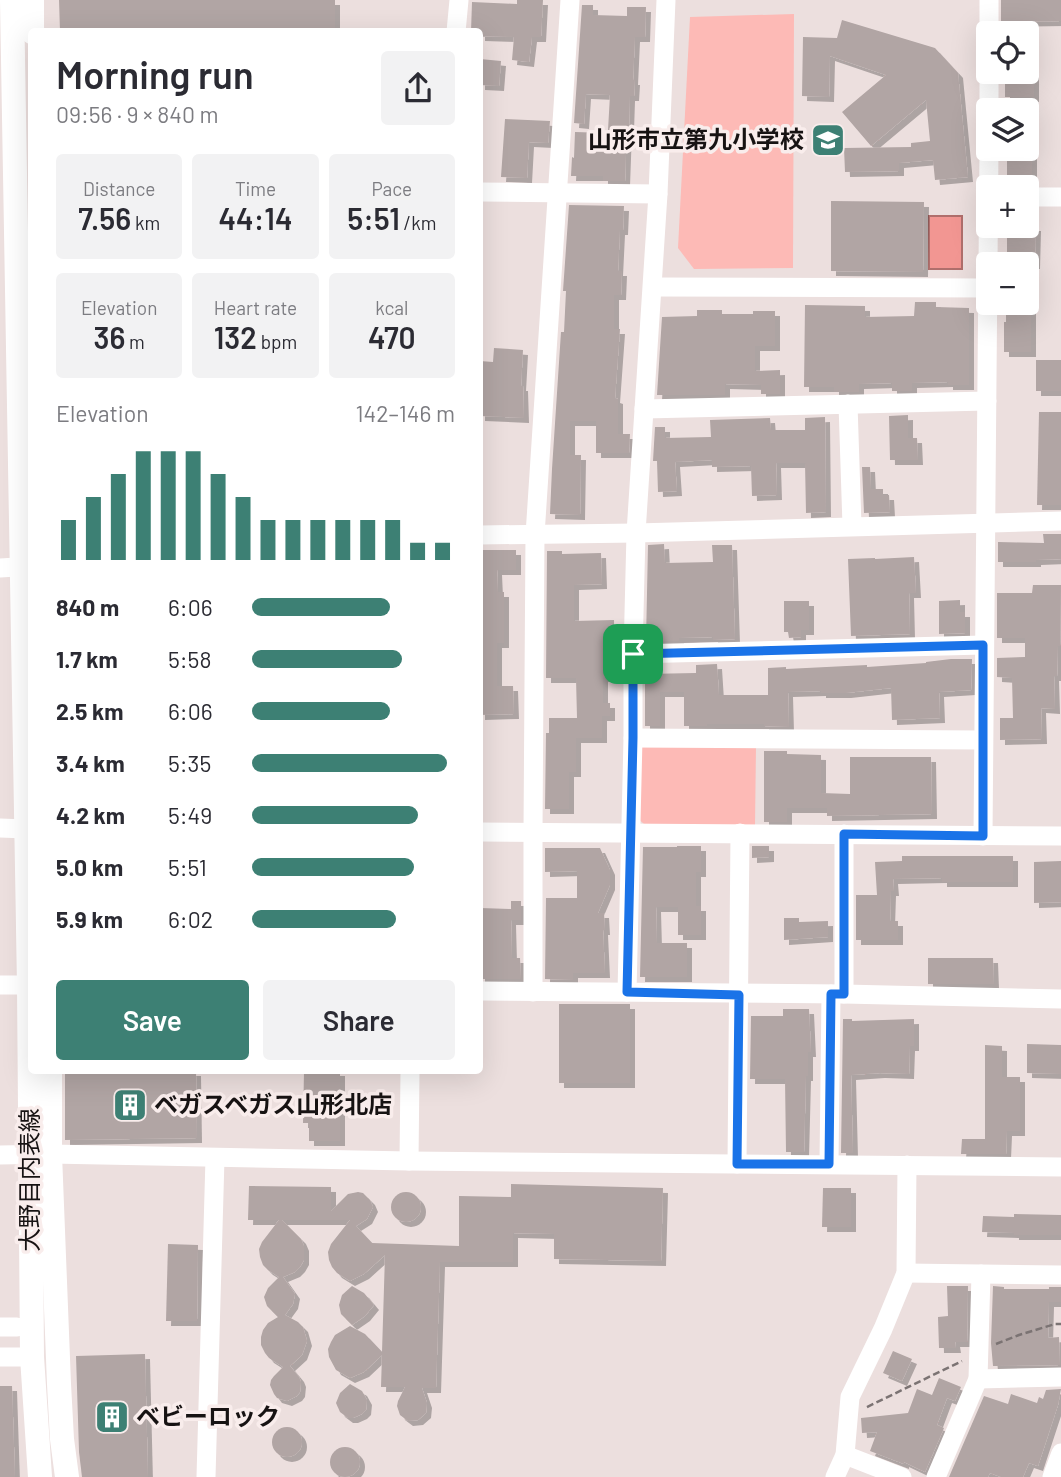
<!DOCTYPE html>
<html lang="en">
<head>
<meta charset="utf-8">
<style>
	body { margin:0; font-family:Barlow,"Noto Sans JP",sans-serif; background:#f2f2f3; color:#2b2b33; height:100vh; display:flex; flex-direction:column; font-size:26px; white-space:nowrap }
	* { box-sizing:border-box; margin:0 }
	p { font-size:23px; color:#7c7c81 }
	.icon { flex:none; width:38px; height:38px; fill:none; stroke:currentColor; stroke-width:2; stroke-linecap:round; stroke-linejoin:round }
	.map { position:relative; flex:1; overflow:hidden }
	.drawer { position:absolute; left:28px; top:28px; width:455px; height:1046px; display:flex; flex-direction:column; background:#fff; border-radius:7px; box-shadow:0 7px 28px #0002 }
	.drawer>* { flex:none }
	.controls { position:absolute; left:976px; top:21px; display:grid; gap:14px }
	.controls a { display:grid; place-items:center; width:63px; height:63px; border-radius:7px; background:#fff; box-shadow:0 7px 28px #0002; font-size:35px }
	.pin { position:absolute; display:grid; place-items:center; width:60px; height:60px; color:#fff; margin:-30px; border-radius:14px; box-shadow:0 4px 10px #0006 }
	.round { display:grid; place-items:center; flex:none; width:74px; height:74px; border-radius:7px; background:#f2f2f3 }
	.summary { display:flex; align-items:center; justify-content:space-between; height:119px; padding:0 28px }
	h1 { font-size:38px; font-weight:600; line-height:52px }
	.metrics { display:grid; grid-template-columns:repeat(3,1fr); gap:10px; height:119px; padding:7px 28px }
	.metrics div { display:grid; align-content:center; border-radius:7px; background:#f2f2f3; text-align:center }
	.metrics b { font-size:30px; font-weight:600 }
	.metrics small { font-size:19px; font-weight:400 }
	.metrics p { font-size:19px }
	.chart { height:196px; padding:14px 28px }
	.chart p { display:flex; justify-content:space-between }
	.chart svg { width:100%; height:126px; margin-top:7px; stroke:#3d8074; stroke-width:6 }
	.button { display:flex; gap:14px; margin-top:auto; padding:14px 28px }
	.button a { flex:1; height:80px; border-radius:7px; background:#3d8074; color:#fff; font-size:28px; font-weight:600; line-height:80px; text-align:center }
	.button a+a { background:#f2f2f3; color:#2b2b33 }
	ul { padding:0 28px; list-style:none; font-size:23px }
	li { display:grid; grid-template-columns:112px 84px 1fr; align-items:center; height:52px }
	li i { height:18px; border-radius:9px; background:#3d8074 }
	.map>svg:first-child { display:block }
	.green { fill:#fdbab6 }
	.water { fill:#f29692; stroke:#b06f6c; stroke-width:2 }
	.building { fill:#b1a5a4; filter:url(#shadow) }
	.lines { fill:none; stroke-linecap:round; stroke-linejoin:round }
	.path { stroke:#7b7373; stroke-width:2.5; stroke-dasharray:7 3.5; stroke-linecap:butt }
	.minor { stroke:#fff; stroke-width:19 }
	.major { stroke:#fff; stroke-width:24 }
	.route-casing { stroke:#fff; stroke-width:14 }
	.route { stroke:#1a73e8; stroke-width:9 }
	.labels { text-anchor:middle; stroke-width:7; stroke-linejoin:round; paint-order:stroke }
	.poi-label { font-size:24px; font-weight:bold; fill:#171313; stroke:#f9edec; text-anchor:start }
	.street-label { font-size:24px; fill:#171313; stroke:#f9edec }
</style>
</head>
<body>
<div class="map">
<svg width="1061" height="1477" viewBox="0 0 1061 1477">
	<defs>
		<filter id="shadow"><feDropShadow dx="5" dy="5" stdDeviation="0" flood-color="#0004"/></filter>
	</defs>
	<rect width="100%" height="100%" fill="#ecdfde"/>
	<!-- green -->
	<g class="green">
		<polygon points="794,14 793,268 694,269 678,248 690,17"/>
		<polygon points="636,745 756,746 755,826 644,824 635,816"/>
	</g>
	<!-- water -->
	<rect class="water" x="929" y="216" width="33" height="53"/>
	<!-- building -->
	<g class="building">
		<polygon points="59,0 335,0 335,32 60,32"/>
		<polygon points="517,0 543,0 541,37 532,37 529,62 512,60 514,37 480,36 480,32 471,32 472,2 517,4"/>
		<polygon points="1001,0 1061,0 1061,21 1001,22"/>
		<polygon points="582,5 593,5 593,15 627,16 627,7 646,7 645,37 635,37 633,80 635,80 634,96 630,96 629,126 627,126 625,181 603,181 603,176 571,176 572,157 574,158 575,132 606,133 606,130 608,130 610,95 586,94 584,124 574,123"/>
		<polygon points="842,20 935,48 958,73 968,177 935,180 933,160 899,163 899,171 845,172 844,148 911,147 911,143 930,141 926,100 871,146 842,112 886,75 830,56 829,97 802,96 803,37 837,38"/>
		<polygon points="480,59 501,61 499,86 480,85"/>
		<rect x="1005" y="72" width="29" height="25"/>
		<polygon points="505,119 550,121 548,143 529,142 527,178 501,177"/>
		<rect x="1007" y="149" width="25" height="32"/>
		<polygon points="831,201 924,202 923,272 831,271"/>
		<polygon points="569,205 624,206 623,230 620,230 618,271 622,271 621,295 614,295 614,329 620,329 615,398 618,399 618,434 630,434 629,453 596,453 596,421 570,421 570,455 581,455 580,515 550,514 552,469 561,332 564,332 566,291 563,291"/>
		<polygon points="1007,226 1036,226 1035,264 1007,264"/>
		<polygon points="915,302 936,302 936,307 969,308 969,385 948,385 948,382 912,383 912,391 892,391 892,383 859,384 859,392 834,392 834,387 804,387 805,305 865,306 865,317 914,316"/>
		<polygon points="1006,303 1031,303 1031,352 1004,352 1004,322 1006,322"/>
		<polygon points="697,310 722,310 722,314 753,314 753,311 775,311 775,346 755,346 755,371 780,370 780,394 761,394 761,385 725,384 725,395 657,395 662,317 697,316"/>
		<polygon points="494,348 523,350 521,386 523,386 524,418 480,416 480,361 493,362"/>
		<rect x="1036" y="360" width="25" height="31"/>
		<polygon points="1039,412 1061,412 1061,505 1037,505"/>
		<polygon points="908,415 908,438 917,438 918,460 890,460 889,416"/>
		<polygon points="825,417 826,512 806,513 805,463 776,463 777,495 752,496 751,466 712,467 712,460 675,462 677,491 658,492 657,461 653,461 655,427 665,427 665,438 711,437 710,420 770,418 771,430 805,430 805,418"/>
		<polygon points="862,467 870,467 871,489 883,489 883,495 889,495 890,512 864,513"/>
		<polygon points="1043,534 1061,534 1061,559 1036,560 1036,562 998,562 998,542 1044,543"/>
		<polygon points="664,544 665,563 713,562 712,545 732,545 735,639 713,640 713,637 679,638 679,641 646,641 648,545"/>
		<polygon points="480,550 516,550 516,570 497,570 498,592 504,592 504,643 497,643 497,686 513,686 514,714 480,715"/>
		<polygon points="547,551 562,551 562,554 601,553 602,584 574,585 574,621 614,620 615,676 603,677 603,703 610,703 610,716 602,716 602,738 576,738 576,772 569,772 569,809 545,809 546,733 549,733 549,718 577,718 576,678 546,678"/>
		<polygon points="914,557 916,593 909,593 910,634 851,636 848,559 875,558 875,559"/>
		<polygon points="1033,585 1061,585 1060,646 1058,646 1057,676 1054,676 1055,709 1041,708 1042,739 1000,740 1000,718 1013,718 1012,678 997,677 997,658 1025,657 1025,638 997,638 997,593 1032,593"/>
		<polygon points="960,600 960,612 965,612 965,633 939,634 939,601"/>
		<polygon points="784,601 809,601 809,630 801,630 801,637 789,638 788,632 784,632"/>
		<polygon points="951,659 972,659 971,690 939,692 940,718 892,720 891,688 846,693 821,693 821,691 788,692 789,727 764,726 764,724 707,724 707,726 684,726 684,692 660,692 660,726 645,726 645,674 696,673 696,665 717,664 719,695 768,695 768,668 786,667 786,669 867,665 867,667 926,663 926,662"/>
		<polygon points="764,751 787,751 787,754 821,755 821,793 850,794 850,757 931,757 932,814 827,816 827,808 787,808 787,822 764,822"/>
		<polygon points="677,846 701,846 701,872 696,872 696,906 701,906 701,935 678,935 678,907 656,907 657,943 687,943 687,977 640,977 643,847 677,847"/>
		<polygon points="752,846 769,846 769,857 752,858"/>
		<polygon points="545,848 600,848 610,870 610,885 598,913 604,913 605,930 603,930 605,973 573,973 573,980 545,979 546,898 577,898 577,871 545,872"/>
		<polygon points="902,856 1013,856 1013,882 942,882 942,878 893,879 894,891 891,891 890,921 898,921 898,940 856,940 856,895 877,895 875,862 902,861"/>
		<polygon points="1061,861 1061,902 1034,903 1034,862"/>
		<polygon points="511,901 521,901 521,920 511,920 512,958 520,958 521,979 480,979 480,908 511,909"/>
		<polygon points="784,918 799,918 799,922 828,921 828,937 784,940"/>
		<polygon points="928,958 993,958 994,984 928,984"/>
		<rect x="559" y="1004" width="71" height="79"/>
		<polygon points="783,1009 809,1009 811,1052 808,1052 808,1076 806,1076 804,1152 786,1152 785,1079 750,1079 751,1016 783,1016"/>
		<polygon points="843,1019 852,1019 852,1021 914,1019 914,1046 910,1046 909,1074 880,1073 851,1075 853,1153 841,1153"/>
		<polygon points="1027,1044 1061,1045 1061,1074 1027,1073"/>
		<polygon points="985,1045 1002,1046 1002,1077 1020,1077 1020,1131 1007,1131 1006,1154 961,1154 962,1139 985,1139"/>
		<polygon points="65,1071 196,1071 197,1138 65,1140"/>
		<polygon points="304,1071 340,1071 340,1141 309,1141 309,1123 303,1123"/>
		<polygon points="511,1184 663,1188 661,1261 554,1259 554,1234 513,1233 513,1262 440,1262 436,1388 422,1388 427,1403 426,1413 418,1420 408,1421 400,1415 397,1406 398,1401 405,1387 381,1387 382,1355 364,1372 350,1378 336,1370 329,1357 328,1349 331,1342 335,1335 350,1326 365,1334 382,1352 385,1255 364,1274 350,1281 337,1273 332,1267 329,1260 328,1252 331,1244 350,1220 282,1220 301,1239 304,1246 304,1260 300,1267 295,1272 283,1277 295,1294 293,1304 285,1315 298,1322 303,1327 307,1341 302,1355 290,1366 299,1377 301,1382 300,1392 297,1396 287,1401 277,1398 274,1394 270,1385 271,1380 274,1376 283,1367 269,1358 265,1353 261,1345 261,1337 263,1330 268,1323 278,1317 267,1306 264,1297 268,1288 279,1277 268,1270 263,1265 260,1257 259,1249 262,1242 279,1220 248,1220 249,1186 331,1187 331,1211 348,1194 358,1192 363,1193 370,1200 373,1207 367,1219 356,1226 372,1243 459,1246 459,1196 511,1197"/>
		<polygon points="823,1188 851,1188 851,1227 822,1227"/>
		<circle cx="406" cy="1207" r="15"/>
		<polygon points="1014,1214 1061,1215 1061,1235 1014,1235 1014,1233 982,1232 983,1216 1014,1217"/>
		<polygon points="168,1244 198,1245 197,1321 166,1321"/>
		<polygon points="352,1286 364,1293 374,1305 365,1316 352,1325 341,1314 339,1305 342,1295"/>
		<polygon points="947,1286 968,1286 967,1342 955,1342 956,1348 939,1348 938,1317 948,1316"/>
		<polygon points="993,1286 1004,1287 1004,1289 1049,1289 1049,1287 1061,1287 1061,1302 1049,1302 1048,1338 1059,1337 1060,1365 993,1366 991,1343"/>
		<polygon points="893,1351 912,1359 902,1381 883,1373"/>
		<polygon points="145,1354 148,1477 82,1477 79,1452 76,1356"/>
		<polygon points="939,1378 961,1387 955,1401 947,1398 937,1425 944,1428 925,1472 904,1462 904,1464 870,1451 877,1432 862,1433 861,1418 908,1413 917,1389 932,1395"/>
		<polygon points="350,1384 362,1391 367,1400 366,1410 362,1414 353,1418 348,1418 340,1412 336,1403 340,1393"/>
		<polygon points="0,1386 12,1386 15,1477 0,1477"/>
		<polygon points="1061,1389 1058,1405 1038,1466 1029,1463 1023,1477 1001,1477 990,1473 988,1477 949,1477 984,1396 1008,1404 1011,1394 1037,1403 1039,1397 1043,1399 1046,1390"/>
		<circle cx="287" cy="1442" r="15"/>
		<circle cx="345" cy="1462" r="15"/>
	</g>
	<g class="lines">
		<!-- path -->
		<g class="path">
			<polyline points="996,1344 1019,1335 1055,1324 1061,1324"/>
			<polyline points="867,1407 962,1361"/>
		</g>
		<!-- minor -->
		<g class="minor">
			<polyline points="456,32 459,0"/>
			<polyline points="989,33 989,0"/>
			<polyline points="989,110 989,72"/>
			<polyline points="480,192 658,194"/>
			<polyline points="1027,197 1061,197"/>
			<polyline points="653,287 987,288"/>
			<polyline points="848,404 852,526"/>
			<polyline points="644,409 987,401"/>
			<polyline points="480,535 636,533 1061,521"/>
			<polyline points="0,568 32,566"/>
			<polyline points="633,654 983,645"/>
			<polyline points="633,738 982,740"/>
			<polyline points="0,828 26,829"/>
			<polyline points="480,832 1061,836"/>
			<polyline points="983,836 989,149"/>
			<polyline points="0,985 29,985"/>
			<polyline points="480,991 844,994 1061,999"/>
			<polyline points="533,992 533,831 535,535 570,0"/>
			<polyline points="627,992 633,738 633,654 636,533 658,194 666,0"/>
			<polyline points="844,994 844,834"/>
			<polyline points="0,1155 50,1154 409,1161 1061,1167"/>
			<polyline points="409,1161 410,1071"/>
			<polyline points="737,1164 740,833"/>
			<polyline points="829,1164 831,994"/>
			<polyline points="906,1273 1061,1275"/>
			<polyline points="0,1327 17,1327"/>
			<polyline points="0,1357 32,1357"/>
			<polyline points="978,1379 1061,1377"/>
			<polyline points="845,1455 902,1477"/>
			<polyline points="206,1477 215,1158"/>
			<polyline points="835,1477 845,1455 850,1397 883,1329 906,1273 907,1165"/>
			<polyline points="936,1477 978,1379 981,1274"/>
			<polyline points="1052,1477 1061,1453"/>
		</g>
		<!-- major -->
		<g class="major">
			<polyline points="12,0 29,985 32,1357 40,1477"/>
			<polyline points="32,0 32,32"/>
			<polyline points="50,1071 50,1154 59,1384 62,1439 67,1477"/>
		</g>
	</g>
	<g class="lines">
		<!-- route casing -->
		<g class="route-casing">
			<polygon id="route" points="983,645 983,836 844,834 844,994 831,994 829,1164 737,1164 739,995 627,992 633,738 633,654"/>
		</g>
		<!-- route -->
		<use href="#route" class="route"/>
	</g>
	<!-- icons -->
	<defs>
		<g id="school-square" transform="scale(1.75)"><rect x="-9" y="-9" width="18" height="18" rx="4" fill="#3d8074" stroke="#f9edec"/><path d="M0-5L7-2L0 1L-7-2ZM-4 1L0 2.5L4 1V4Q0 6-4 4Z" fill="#fff"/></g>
		<g id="building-square" transform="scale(1.75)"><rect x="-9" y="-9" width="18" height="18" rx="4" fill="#3d8074" stroke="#f9edec"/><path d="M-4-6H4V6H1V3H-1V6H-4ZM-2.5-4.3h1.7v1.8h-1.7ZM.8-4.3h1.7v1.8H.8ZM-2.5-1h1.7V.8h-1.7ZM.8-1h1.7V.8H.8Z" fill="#fff"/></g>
	</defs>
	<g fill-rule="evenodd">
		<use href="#school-square" x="828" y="140"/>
		<use href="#building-square" x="130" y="1105"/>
		<use href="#building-square" x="112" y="1417"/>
	</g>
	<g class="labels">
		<!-- poi labels -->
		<g class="poi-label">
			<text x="804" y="148" text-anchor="end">山形市立第九小学校</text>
			<text x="154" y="1113">ベガスベガス山形北店</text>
			<text x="136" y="1425">ベビーロック</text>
		</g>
		<!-- street labels -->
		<g class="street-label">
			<text transform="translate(30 1180) rotate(-90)" y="8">大野目内表線</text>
		</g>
	</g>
</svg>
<div class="controls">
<a><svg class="icon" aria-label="locate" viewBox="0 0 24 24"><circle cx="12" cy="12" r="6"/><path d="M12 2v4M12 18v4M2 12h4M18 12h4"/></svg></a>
<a><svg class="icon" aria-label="layers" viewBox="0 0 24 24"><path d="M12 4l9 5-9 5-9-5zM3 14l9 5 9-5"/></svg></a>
<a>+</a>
<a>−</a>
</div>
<div class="pin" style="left:633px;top:654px;background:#1e9e55"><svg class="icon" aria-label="arrive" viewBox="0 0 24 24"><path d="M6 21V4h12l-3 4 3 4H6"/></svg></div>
<section class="drawer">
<div class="summary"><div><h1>Morning run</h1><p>09:56 · 9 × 840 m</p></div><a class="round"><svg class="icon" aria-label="share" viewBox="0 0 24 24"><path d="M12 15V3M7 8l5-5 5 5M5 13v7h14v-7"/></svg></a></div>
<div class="metrics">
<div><p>Distance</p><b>7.56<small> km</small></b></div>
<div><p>Time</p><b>44:14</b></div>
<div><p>Pace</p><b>5:51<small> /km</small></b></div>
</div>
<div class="metrics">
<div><p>Elevation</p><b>36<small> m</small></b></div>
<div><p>Heart rate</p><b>132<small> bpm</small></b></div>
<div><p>kcal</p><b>470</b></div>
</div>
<div class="chart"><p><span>Elevation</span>142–146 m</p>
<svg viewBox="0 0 160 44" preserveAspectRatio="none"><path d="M5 44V30M15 44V22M25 44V14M35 44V6M45 44V6M55 44V6M65 44V14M75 44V22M85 44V30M95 44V30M105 44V30M115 44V30M125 44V30M135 44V30M145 44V38M155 44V38"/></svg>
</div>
<ul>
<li><b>840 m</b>6:06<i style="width:68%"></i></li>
<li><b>1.7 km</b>5:58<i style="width:74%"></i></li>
<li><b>2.5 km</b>6:06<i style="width:68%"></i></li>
<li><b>3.4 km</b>5:35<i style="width:96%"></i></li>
<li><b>4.2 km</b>5:49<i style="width:82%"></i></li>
<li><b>5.0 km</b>5:51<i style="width:80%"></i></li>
<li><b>5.9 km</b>6:02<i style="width:71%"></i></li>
</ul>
<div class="button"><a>Save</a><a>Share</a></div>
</section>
</div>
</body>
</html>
